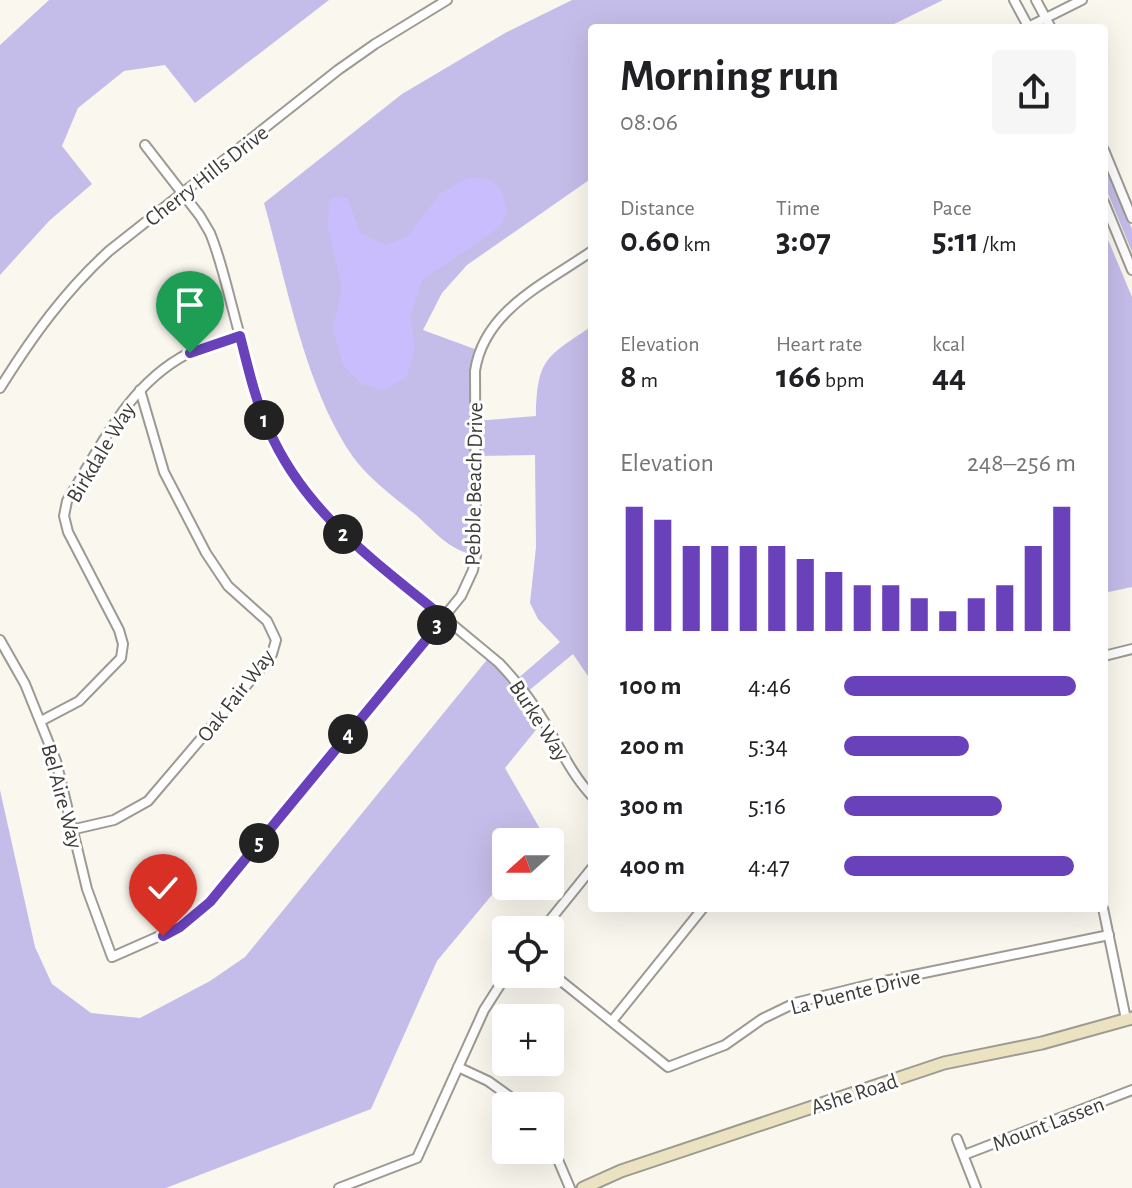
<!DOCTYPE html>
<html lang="en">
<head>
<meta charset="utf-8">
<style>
	body { margin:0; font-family:"Alegreya Sans",sans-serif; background:#f6f6f6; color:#202124; height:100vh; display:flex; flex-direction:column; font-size:30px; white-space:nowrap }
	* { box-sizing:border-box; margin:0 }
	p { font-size:26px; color:#757577 }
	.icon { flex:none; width:44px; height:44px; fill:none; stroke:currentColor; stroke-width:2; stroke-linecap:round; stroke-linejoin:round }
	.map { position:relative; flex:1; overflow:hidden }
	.details { position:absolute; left:588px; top:24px; width:520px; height:888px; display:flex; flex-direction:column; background:#fff; border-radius:8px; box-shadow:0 8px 32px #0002 }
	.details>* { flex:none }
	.needle { width:52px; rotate:249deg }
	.tools { position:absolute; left:492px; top:828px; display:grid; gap:16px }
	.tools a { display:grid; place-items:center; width:72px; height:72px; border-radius:8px; background:#fff; box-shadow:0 8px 32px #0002; font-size:40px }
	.pin { position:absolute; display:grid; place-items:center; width:68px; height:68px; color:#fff; margin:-82px -34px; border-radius:50% 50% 50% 0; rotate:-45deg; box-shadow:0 0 8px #0007 }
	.pin .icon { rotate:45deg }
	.km { position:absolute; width:40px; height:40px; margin:-20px; border-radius:50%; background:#222; color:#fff; font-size:22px; line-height:40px; text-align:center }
	.round { display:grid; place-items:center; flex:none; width:84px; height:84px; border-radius:8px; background:#f6f6f6 }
	.summary { display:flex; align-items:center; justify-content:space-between; height:136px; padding:0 32px }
	h1 { font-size:44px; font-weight:700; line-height:60px }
	.metrics { display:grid; grid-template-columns:repeat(3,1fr); gap:12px; height:136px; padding:8px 32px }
	.metrics div { display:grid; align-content:center }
	.metrics b { font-size:34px; font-weight:700 }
	.metrics small { font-size:22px; font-weight:400 }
	.metrics p { font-size:22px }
	.chart { height:224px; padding:16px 32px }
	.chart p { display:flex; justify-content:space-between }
	.chart svg { width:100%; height:144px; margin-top:8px; stroke:#6942bb; stroke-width:6 }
	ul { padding:0 32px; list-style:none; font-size:26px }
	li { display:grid; grid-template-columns:128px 96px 1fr; align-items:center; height:60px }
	li i { height:20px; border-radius:10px; background:#6942bb }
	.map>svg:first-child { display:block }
	.green { fill:#c5bde9 }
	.water { fill:#cabdfe }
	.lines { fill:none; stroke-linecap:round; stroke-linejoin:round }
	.street-casing { stroke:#9c9a92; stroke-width:12 }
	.secondary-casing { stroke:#9c9a92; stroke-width:15 }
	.street { stroke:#fff; stroke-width:8 }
	.secondary { stroke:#ebe2c1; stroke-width:11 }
	.route-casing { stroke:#fff; stroke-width:16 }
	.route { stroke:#6942bb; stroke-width:10 }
	.labels { text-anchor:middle; stroke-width:6; stroke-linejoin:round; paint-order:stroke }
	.street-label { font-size:22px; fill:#3d3c39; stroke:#fff }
</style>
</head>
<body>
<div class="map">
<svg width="1132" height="1188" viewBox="0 0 1132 1188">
	<rect width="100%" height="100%" fill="#faf7ef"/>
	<!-- green -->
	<g class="green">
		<polygon points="49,0 329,0 195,103 165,65 124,71 78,108 62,146 92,184 49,221 0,275 0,45"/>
		<path d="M572,0H943L886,28H592V178L467,265L442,293L423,330L480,351L475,421L536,416C537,357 547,357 592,326V682L573,654L526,693L544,720L505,768L543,834L536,842H506V878L437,961L371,1109L166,1188H0V790L35,947L52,984L91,1013L140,1018L210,981L245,957L490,656L516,680L560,642L538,619L530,603L536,547L535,455L477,456L476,555C451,552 434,531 416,515C395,498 369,479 353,457C305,388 287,284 264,203L402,94L505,33Z"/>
		<polygon points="1104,167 1107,168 1132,229 1132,252 1104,184"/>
		<polygon points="1104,230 1132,297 1132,587 1104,593"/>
	</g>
	<!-- water -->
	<polygon class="water" points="469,177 491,180 501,190 507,210 501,226 422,280 410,317 415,348 406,378 383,390 362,384 343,365 333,328 342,288 328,227 329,203 334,197 347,198 360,233 386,245 408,236 440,194"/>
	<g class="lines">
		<!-- street casing -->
		<g class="street-casing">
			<g id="street">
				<polyline points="1014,0 1029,28"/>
				<polyline points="1036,0 1051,28"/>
				<polyline points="1026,28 1082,0"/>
				<path d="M145,145L200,216L210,233C220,257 226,284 233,310C257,401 272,465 342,533L499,663C517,682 532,701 545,723C560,748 572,775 592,796"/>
				<polyline points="1104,150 1132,218"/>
				<polyline points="1104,202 1132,270"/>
				<path d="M0,388C32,337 64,292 109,251L338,70L375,44L447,0"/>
				<path d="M0,640L25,684L56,761L87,889L112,957L180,927L217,893L461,596L473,570L476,555L475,371C484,310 546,283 592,251"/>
				<polyline points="1104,656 1132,649"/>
				<path d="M41,721L79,701L121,658L123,644L119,630L68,532L64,516L67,501C101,446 128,385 187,354C204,346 222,341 240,336"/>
				<polyline points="75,829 114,820 148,801 262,667 272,654 276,640 267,621 228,586 206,553 164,472 140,390"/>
				<polyline points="1103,908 1126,1019"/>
				<polyline points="542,930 592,868"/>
				<polyline points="550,972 668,1067 725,1045 762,1019 795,1003 880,982 1109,935"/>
				<polyline points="612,1021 703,908"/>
				<polyline points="458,1067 488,1081 523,1106"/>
				<polyline points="957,1139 976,1188"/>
				<polyline points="550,1141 570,1188"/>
				<polyline points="964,1155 1132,1090"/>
				<polyline points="339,1188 417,1158 484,1010 507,974"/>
			</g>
		</g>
		<!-- secondary casing -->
		<g class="secondary-casing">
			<polyline id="secondary" points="583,1188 621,1171 944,1063 1042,1043 1132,1018"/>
		</g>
		<!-- street -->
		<use href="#street" class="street"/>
		<!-- secondary -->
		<use href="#secondary" class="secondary"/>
	</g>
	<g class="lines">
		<!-- route casing -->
		<g class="route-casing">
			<path id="route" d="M163,936L180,927L210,902L444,618C376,562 305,513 269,430C255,400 248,367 240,336L190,353"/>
		</g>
		<!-- route -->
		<use href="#route" class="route"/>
	</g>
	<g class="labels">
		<!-- street labels -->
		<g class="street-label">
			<text transform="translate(206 175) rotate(-38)" y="8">Cherry Hills Drive</text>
			<text transform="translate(100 452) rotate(-59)" y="8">Birkdale Way</text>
			<text transform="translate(473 484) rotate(-89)" y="8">Pebble Beach Drive</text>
			<text transform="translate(235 695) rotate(-52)" y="8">Oak Fair Way</text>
			<text transform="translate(540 720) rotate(57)" y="8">Burke Way</text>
			<text transform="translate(63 796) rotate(75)" y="8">Bel Aire Way</text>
			<text transform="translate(855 991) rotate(-14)" y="8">La Puente Drive</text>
			<text transform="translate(854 1093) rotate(-18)" y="8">Ashe Road</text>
			<text transform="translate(1048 1123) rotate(-21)" y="8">Mount Lassen</text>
		</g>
	</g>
</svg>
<div class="tools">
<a><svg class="needle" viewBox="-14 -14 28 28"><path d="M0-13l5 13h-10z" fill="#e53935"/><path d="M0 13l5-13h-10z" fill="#757577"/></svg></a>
<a><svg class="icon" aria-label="locate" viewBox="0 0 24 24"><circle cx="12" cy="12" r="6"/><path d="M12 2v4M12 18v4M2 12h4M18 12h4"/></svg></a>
<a>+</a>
<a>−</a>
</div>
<div class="pin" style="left:190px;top:353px;background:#1e9e55"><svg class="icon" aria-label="arrive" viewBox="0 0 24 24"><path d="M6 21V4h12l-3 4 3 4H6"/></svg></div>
<div class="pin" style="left:163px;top:936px;background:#d93025"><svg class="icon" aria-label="check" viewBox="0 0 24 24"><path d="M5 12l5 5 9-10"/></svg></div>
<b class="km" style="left:264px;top:420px">1</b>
<b class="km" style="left:343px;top:534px">2</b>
<b class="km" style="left:437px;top:625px">3</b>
<b class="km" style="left:348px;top:734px">4</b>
<b class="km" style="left:259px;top:843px">5</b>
<section class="details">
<div class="summary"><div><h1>Morning run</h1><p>08:06</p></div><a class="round"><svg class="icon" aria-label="share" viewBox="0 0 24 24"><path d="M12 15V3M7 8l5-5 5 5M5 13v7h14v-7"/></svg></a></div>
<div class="metrics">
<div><p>Distance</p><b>0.60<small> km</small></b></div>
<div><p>Time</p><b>3:07</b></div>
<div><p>Pace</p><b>5:11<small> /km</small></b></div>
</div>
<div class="metrics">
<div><p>Elevation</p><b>8<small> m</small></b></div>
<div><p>Heart rate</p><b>166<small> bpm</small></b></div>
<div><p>kcal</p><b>44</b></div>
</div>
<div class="chart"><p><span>Elevation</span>248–256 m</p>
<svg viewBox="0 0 160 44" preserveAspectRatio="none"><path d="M5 44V6M15 44V10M25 44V18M35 44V18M45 44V18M55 44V18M65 44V22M75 44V26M85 44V30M95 44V30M105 44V34M115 44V38M125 44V34M135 44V30M145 44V18M155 44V6"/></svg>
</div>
<ul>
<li><b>100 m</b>4:46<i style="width:100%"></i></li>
<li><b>200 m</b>5:34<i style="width:54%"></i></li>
<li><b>300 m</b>5:16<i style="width:68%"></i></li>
<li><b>400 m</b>4:47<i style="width:99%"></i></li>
</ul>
</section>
</div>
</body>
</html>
